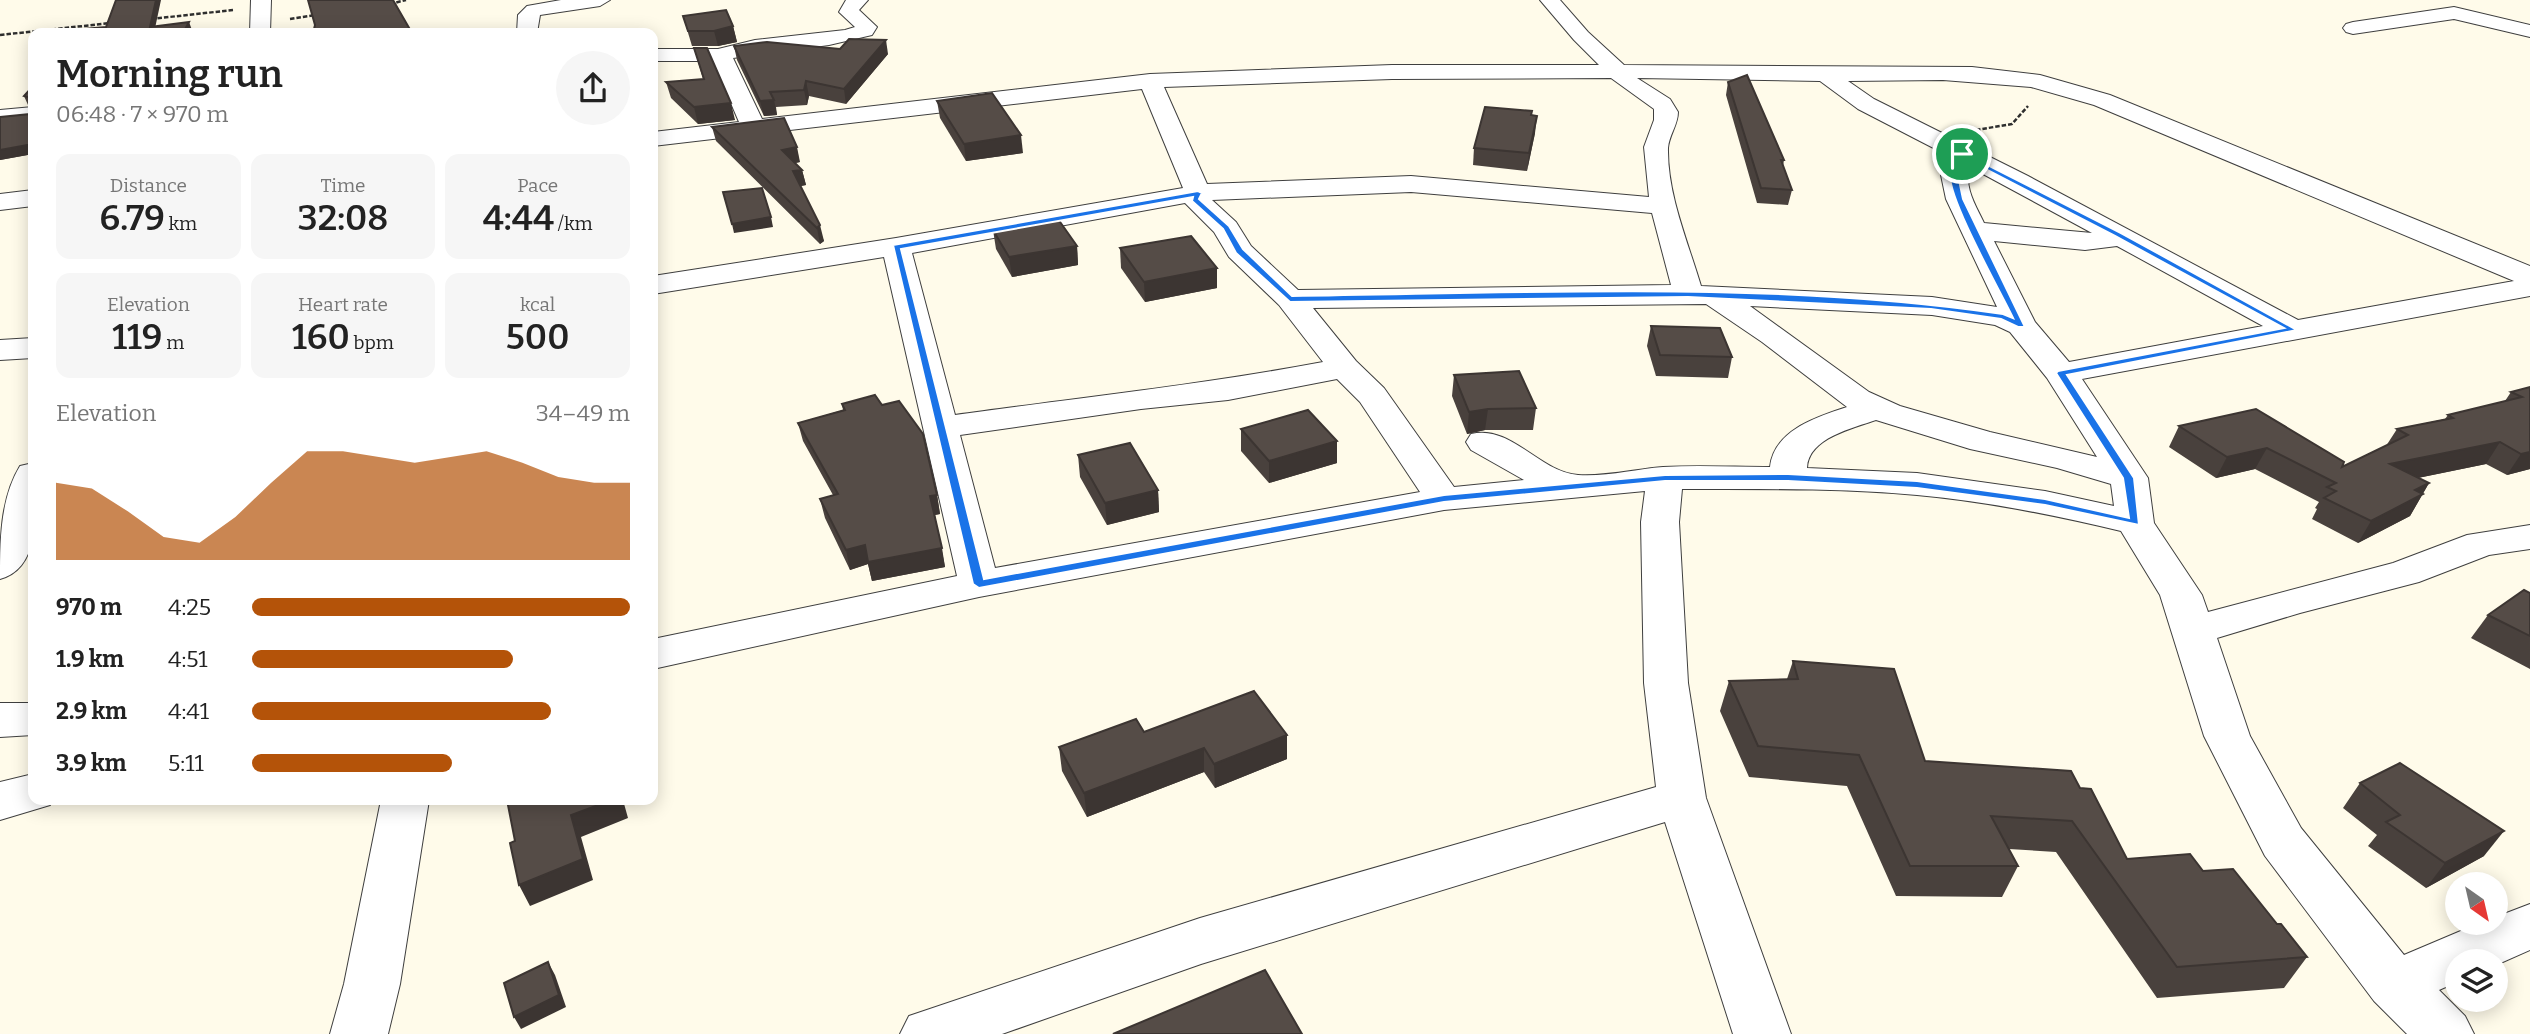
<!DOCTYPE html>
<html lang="en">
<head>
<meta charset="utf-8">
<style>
	body { margin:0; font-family:Bitter,serif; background:#f6f6f6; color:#222; height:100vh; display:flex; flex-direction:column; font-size:26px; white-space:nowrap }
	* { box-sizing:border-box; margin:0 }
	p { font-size:23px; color:#767676 }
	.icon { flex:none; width:38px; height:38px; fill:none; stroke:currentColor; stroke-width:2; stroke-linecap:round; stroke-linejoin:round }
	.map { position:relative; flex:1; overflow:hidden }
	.side { position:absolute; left:28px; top:28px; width:630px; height:777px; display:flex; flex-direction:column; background:#fff; border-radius:14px; box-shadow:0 4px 18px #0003 }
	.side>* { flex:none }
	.needle { width:46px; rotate:146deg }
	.buttons { position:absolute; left:2445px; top:872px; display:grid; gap:14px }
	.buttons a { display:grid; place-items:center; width:63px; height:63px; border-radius:50%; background:#fff; box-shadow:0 4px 18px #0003; font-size:35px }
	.pin { position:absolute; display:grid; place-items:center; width:60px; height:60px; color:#fff; margin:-30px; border:4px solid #fff; border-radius:50%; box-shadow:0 2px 7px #0007 }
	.round { display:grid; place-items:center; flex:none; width:74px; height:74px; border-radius:37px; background:#f6f6f6 }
	.head { display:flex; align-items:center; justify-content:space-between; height:119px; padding:0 28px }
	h1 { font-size:38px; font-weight:600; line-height:52px }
	.stats { display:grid; grid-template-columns:repeat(3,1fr); gap:10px; height:119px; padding:7px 28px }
	.stats div { display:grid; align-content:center; border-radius:14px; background:#f6f6f6; text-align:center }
	.stats b { font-size:35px; font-weight:600 }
	.stats small { font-size:19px; font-weight:400 }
	.stats p { font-size:19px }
	.chart { height:196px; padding:14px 28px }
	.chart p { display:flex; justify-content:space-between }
	.chart svg { width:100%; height:126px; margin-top:7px; fill:#b45309; opacity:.7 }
	ul { padding:0 28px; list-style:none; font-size:23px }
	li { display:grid; grid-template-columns:112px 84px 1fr; align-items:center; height:52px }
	li i { height:18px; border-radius:9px; background:#b45309 }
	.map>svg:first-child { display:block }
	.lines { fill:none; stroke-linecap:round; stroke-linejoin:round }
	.minor-casing { stroke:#3f3f3f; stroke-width:2 }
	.path { stroke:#2e2e2e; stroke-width:2.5; stroke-dasharray:4.5 2; stroke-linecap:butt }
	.minor { fill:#fff; fill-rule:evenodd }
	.wall { fill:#49413d }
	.shaded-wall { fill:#3c3532 }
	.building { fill:#554c47; stroke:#3c3532; stroke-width:2 }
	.route { fill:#1a73e8; stroke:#fff; stroke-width:2; fill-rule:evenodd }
</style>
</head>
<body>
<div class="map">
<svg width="2530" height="1034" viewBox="0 0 2530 1034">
	<rect width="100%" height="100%" fill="#fffbea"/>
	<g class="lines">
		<!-- minor casing -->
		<g class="minor-casing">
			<g id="minor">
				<polygon points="251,0 271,0 270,33 250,33"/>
				<polygon points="561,0 610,0 600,6 540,15 537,33 517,33 518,15 527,6"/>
				<path d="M846,0H868L859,10L877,27L872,35L829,45L733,58L762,119L1150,74L1392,65H1599L1574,40L1540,0H1560L1588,32L1624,65L1972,67L2040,75L2110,95L2530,266V296L2082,379L2148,478L2154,523L2202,595L2208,612L2393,563L2467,535L2530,525V549L2489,555L2419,582L2300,613L2217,638L2250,736L2301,828L2404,955L2482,922H2496V917L2530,904V950L2496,965V961H2457V982L2439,990L2465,1016L2474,1034H2407L2374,1001L2265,856L2204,736L2160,595L2121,531C2054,515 1985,501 1917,495C1839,488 1760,489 1682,489L1679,522L1688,683L1706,798L1791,1034H1733L1665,822L1201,964L1002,1034H900L909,1016L1200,918L1656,787L1644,683L1641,522L1645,491L1444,510L979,597L653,669V639L957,576L884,257L653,294V276L896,238L1183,188L1142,89L653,146V132L739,122L713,61H653V49H718L755,40L845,30L855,27L839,12ZM1611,78L1654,109V120L1644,147L1649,197L1411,176L1207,184L1164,87L1392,79ZM1637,78L1820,81L1858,109L1949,156L1941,175L1946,199L1997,307L1932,297L1701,286C1688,242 1667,194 1668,148C1669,135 1678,125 1678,112L1670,99ZM1943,80L2031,87L2094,105L2514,281L2298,320L2028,176L1874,99L1848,81ZM1970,167L2092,233L1984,223C1976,206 1963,186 1970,167ZM1411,192L1652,213L1671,285L1298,290L1251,246L1236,222L1212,200ZM1185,203L1214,232L1229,257L1279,305L1323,362C1201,385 1077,398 955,415L912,253ZM1994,241L2085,250L2117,246L2263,326L2069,362L2035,322ZM1706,304L1762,342L1847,407C1817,417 1774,430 1770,467C1735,467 1699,465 1663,467C1636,469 1606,477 1578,475C1539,472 1511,424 1471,434L1466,442L1471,450L1524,480L1454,487L1384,388L1356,361L1313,308ZM1750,306L1932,315L1995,325L2010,332L2047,378L2097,457L1990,432L1900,406L1869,392ZM1337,379L1360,402L1420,492L995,568L960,435L1141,409L1228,400ZM1876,420L1970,449L2057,468L2111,484L2114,506L2045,491L1917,473L1807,468C1808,438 1853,428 1876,420Z"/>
				<polygon points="2454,7 2530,25 2530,37 2454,19 2353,34 2346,32 2343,28 2346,24 2353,22"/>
				<polygon points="33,107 33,121 0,124 0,110"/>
				<polygon points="33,190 33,206 0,210 0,194"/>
				<polygon points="33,338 33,358 0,360 0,340"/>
				<path d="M33,463C35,499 45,567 0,579C0,541 0,499 20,466Z"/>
				<polygon points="0,703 33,703 33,735 0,737"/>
				<polygon points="33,774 33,800 53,800 50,805 0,820 0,782"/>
				<polygon points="381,800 429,800 400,984 388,1034 330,1034 344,984"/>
			</g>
		</g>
		<!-- path -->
		<g class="path">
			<polyline points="390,4 406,0"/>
			<polyline points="151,19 233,10"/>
			<polyline points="290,19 316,15"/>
			<polyline points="0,35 111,23"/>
			<polyline points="1976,130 2012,124 2028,106"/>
		</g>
		<!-- minor -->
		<use href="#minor" class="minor"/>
	</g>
	<!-- wall -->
	<g class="wall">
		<polygon points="683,16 733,26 737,42 718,46 692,46"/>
		<polygon points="734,46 888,54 846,104 809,96 807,105 776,107 777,115 764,116 737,60"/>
		<polygon points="694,48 735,120 698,124 671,98 666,82 703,79"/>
		<polygon points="1728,82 1784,160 1783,166 1792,190 1788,205 1757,203 1726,95"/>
		<polygon points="33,86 33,154 0,160 0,117 30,114 31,105 28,105 24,96"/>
		<polygon points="937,101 1023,153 966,161 940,118"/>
		<polygon points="1532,115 1535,133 1527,171 1473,165 1474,148"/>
		<polygon points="712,127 800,162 795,163 802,170 806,185 800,186 824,241 820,244 716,141"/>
		<polygon points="993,230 1077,246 1078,265 1012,277 996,249"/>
		<polygon points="1120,248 1217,288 1145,302 1121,268"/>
		<polygon points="1651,326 1732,357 1728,378 1656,376 1647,346"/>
		<polygon points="1454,375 1536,408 1533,430 1485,430 1467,434 1452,396"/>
		<polygon points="2530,387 2530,469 2507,475 2486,464 2418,478 2429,483 2410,516 2358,543 2312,519 2317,509 2315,508 2319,502 2255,469 2216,478 2169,447 2179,426 2342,467 2386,446 2397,429 2445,419 2448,415 2505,401 2511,392"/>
		<polygon points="842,404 937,495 940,514 935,515 945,567 872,581 868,564 850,570 825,518 820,499 833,495 803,441 798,423 843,410"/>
		<polygon points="1241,429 1337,441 1337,463 1269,483 1241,451"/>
		<polygon points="1078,455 1158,490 1159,512 1107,525 1080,477"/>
		<polygon points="2530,593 2530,669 2471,638 2488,615"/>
		<polygon points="1793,661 1925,761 2080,788 2127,859 2203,871 2277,924 2307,957 2284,988 2157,998 2056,852 2009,849 2018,866 2002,897 1896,896 1847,786 1749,777 1720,711 1729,681 1787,679"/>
		<polygon points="1144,732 1287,735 1287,759 1215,788 1204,772 1087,817 1062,771 1059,747"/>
		<polygon points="2360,783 2484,856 2426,888 2368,846 2377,835 2343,808"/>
	</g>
	<!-- shaded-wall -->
	<g class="shaded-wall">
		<polygon points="156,0 161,0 154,33 150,27"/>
		<polygon points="189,22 192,30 191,33 183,33"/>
		<polygon points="733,26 737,42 718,46 714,31"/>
		<polygon points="886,40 888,54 846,104 844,89"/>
		<polygon points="806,81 809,96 807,105 804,90"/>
		<polygon points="774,100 777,115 764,116 760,101"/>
		<polygon points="731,103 735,120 698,124 694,107"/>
		<polygon points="1537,116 1535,133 1527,171 1529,153"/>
		<polygon points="1021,135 1023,153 966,161 964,144"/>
		<polygon points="33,144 33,154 0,160 0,150"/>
		<polygon points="797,147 800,162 786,165 782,150"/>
		<polygon points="802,170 806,185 796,187 793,171"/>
		<polygon points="771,217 773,227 734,233 732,224"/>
		<polygon points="820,225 824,241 820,244 817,228"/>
		<polygon points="1077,246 1078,265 1012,277 1009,257"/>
		<polygon points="1217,268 1217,288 1145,302 1144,282"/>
		<polygon points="1488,409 1485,430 1467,434 1469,412"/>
		<polygon points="1337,441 1337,463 1269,483 1269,461"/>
		<polygon points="2500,442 2486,464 2378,486 2390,464"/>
		<polygon points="2267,448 2255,469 2216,478 2227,457"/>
		<polygon points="2530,452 2530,469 2507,475 2521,454"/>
		<polygon points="2429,483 2410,516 2358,543 2371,521 2415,490"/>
		<polygon points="1158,490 1159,512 1107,525 1105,503"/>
		<polygon points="937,495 940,514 934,515 930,496"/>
		<polygon points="865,545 942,548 945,567 872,581 868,564 850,570 846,550"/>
		<polygon points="1287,735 1287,759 1215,788 1214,764"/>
		<polygon points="1204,748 1204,772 1087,817 1084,793"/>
		<polygon points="612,800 623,800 628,818 581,837 593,880 530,906 519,885 571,815"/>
		<polygon points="2504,831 2484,856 2426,888 2445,863"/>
		<polygon points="548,962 555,975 566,1007 521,1029 514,1017"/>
	</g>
	<!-- building -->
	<g class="building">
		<polygon points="116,0 156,0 150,27 189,22 183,33 82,33 84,29 106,27"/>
		<polygon points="308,0 393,0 412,33 313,33 315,25"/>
		<polygon points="726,10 733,26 714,31 688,31 683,16"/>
		<polygon points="849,39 886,40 844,89 806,81 804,90 770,92 774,100 760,101 734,46 767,42 840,49"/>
		<polygon points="694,48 707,48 731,103 694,107 666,82 704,79"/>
		<polygon points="1747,75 1784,160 1781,160 1792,190 1761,188 1728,82"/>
		<polygon points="33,86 33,144 0,150 0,117 30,114 31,98 24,96"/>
		<polygon points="992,93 1021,135 964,144 937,101"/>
		<polygon points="1485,107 1532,111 1531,115 1537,116 1529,153 1474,148"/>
		<polygon points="784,118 797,147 782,150 802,170 793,171 820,225 817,228 712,127"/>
		<polygon points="762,188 771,217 732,224 723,192"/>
		<polygon points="1058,219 1077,246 1009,257 993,230"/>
		<polygon points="1191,236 1217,268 1144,282 1120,248"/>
		<polygon points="1651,326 1720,328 1732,357 1660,355"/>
		<polygon points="1519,371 1536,408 1488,409 1469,412 1454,375"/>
		<polygon points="2530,387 2530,452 2521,454 2500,442 2390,464 2429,483 2415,490 2423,494 2371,521 2324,498 2336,491 2327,487 2336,483 2267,448 2227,457 2179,426 2256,409 2344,462 2342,467 2408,435 2397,429 2453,418 2448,415 2522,397 2511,392"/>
		<polygon points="875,395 882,405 899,401 923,434 937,495 930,496 942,548 868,562 865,545 846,550 820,499 838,494 798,423 845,410 842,404"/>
		<polygon points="1308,410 1337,441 1269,461 1241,429"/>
		<polygon points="1130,443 1158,490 1105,503 1078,455"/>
		<polygon points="2524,590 2530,593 2530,636 2488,615"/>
		<polygon points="1793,661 1894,669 1925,761 2071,771 2080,788 2091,789 2127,859 2190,854 2203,871 2233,869 2277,924 2281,924 2307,957 2177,967 2072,821 1991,816 2018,866 1910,866 1859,755 1758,746 1729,681 1798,679"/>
		<polygon points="1254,691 1287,735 1214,764 1204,748 1084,793 1059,747 1136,719 1144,732"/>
		<polygon points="2400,763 2504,831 2445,863 2386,822 2400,815 2360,783"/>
		<polygon points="507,800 612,800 571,815 583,859 519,885 510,843 515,841"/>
		<polygon points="548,962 559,995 514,1017 504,983"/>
		<polygon points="1265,970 1302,1034 1113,1034"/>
	</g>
	<!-- route -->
	<path class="route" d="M1962,152L2121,233L2297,330L2067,375L2134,478L2139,525L2045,505L1917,488L1788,481H1665L1444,502L979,588L973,584L893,245L1198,191L1202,193L1199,199L1229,226L1243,249L1292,296C1528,293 1770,280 2003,314L2013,318C1999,289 1950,202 1950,176C1951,168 1957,156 1962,152ZM1964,158L2115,236L2284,328L2058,371L2056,373L2123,478L2129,518L2045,499L1917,481L1788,474L1665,475L1444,495L984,579L901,249L1193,197L1192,201L1223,229L1236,253L1290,302L1688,297L1931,309L2001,319L2018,327H2025L1963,199L1958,175Z"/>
</svg>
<div class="buttons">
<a><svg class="needle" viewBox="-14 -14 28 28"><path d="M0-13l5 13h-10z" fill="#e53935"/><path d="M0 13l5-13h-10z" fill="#767676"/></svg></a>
<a><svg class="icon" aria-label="layers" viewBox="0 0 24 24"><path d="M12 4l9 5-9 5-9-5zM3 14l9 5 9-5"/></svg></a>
</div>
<div class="pin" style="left:1962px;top:154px;background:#1e9e55"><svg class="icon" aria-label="arrive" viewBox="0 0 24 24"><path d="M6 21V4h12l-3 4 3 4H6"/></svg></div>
<section class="side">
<div class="head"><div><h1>Morning run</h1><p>06:48 · 7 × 970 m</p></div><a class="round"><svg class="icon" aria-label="share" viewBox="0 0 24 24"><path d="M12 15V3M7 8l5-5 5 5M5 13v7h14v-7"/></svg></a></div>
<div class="stats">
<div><p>Distance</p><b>6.79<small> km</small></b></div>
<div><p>Time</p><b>32:08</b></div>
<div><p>Pace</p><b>4:44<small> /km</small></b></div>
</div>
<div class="stats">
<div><p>Elevation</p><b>119<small> m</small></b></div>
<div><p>Heart rate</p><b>160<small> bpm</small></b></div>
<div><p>kcal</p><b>500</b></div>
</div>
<div class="chart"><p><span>Elevation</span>34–49 m</p>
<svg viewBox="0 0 160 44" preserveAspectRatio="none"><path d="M0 44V17L10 19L20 27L30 36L40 38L50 29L60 17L70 6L80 6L90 8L100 10L110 8L120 6L130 10L140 15L150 17L160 17V44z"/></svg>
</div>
<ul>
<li><b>970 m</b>4:25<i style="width:100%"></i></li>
<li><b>1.9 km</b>4:51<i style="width:69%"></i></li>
<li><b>2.9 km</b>4:41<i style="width:79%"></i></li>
<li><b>3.9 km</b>5:11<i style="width:53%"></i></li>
</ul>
</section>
</div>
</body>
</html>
